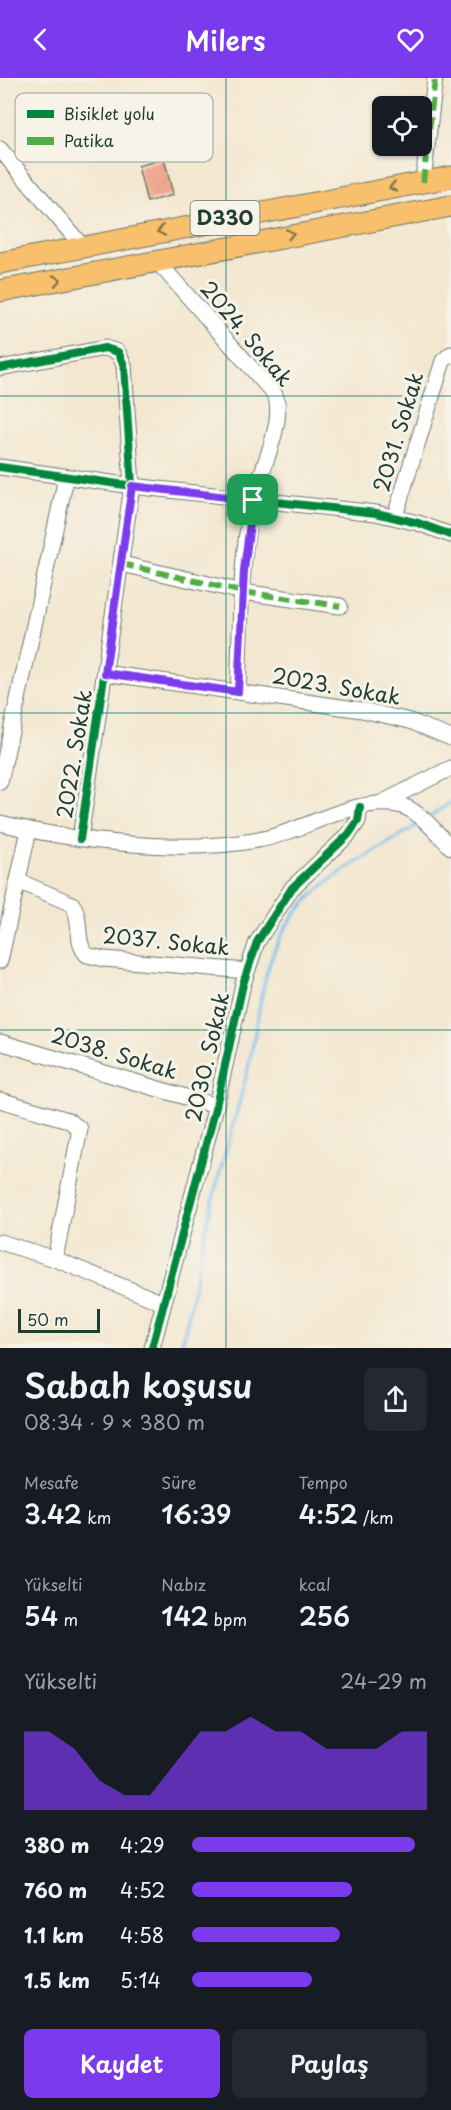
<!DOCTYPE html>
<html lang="tr">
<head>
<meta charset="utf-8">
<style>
	body { margin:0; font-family:"Playpen Sans",sans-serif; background:#242831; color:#f1f3f6; height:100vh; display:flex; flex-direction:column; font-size:22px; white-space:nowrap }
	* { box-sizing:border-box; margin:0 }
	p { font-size:20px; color:#9ea1a6 }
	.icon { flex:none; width:33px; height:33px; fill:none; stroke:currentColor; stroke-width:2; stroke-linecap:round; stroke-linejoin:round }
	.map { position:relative; height:1270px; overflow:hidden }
	.side { display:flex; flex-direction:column; background:#171b24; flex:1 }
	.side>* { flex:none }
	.tools { position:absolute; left:372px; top:18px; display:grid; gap:12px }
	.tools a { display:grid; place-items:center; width:60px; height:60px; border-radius:9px; background:#171b24; box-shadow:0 2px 4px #0004; font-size:30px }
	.scale { position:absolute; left:18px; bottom:15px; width:82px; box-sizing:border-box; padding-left:6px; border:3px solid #1f3d34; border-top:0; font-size:16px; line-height:21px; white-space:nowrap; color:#1f3d34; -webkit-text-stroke:4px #f7f3e8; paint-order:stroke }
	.pin { position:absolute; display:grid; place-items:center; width:51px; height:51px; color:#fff; margin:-26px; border-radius:12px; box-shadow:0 3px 9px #0006 }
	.round { display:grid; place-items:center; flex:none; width:63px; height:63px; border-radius:9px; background:#242831 }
	.summary { display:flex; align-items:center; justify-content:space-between; height:102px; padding:0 24px }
	h1 { font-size:33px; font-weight:600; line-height:45px }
	.figures { display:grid; grid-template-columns:repeat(3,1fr); gap:9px; height:102px; padding:6px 24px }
	.figures div { display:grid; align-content:center }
	.figures b { font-size:26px; font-weight:600 }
	.figures small { font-size:16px; font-weight:400 }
	.figures p { font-size:16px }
	.chart { height:168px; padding:12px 24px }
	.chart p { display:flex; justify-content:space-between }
	.chart svg { width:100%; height:108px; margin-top:6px; fill:#7c3aed; opacity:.7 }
	.primary-button { display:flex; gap:12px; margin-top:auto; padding:12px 24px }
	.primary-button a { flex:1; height:69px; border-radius:9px; background:#7c3aed; color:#fff; font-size:24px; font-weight:600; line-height:69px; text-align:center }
	.primary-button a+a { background:#242831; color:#f1f3f6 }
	ul { padding:0 24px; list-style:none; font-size:20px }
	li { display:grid; grid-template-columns:96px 72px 1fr; align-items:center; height:45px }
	li i { height:15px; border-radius:8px; background:#7c3aed }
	header { display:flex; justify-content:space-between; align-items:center; height:78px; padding:0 24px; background:#7c3aed; color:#fff; font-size:27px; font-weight:600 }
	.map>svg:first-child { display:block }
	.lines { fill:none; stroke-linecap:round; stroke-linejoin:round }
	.stream { stroke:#7ac0f1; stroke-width:3 }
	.building { fill:#eea48a }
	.minor-casing { stroke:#69786b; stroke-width:17 }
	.highway-casing { stroke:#69786b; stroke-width:23 }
	.minor { stroke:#fff; stroke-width:15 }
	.highway { stroke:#f8bf6c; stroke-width:21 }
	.quiet { stroke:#52ad45; stroke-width:6; stroke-dasharray:12 6; stroke-linecap:butt }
	.cycleway-casing { stroke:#f7f3e8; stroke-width:11 }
	.cycleway { stroke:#00873e; stroke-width:8 }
	.oneway { stroke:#81784d }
	.route-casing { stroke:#fff; stroke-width:12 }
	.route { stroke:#7c3aed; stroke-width:8 }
	.grid { fill:none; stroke:#0f766e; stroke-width:1.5; stroke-opacity:0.55 }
	.labels { text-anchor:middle; stroke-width:6; stroke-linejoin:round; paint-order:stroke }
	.shield { fill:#f7f3e8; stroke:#60746a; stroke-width:1.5 }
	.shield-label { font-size:20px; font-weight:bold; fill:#1f3d34 }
	.street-label { font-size:21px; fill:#1f3d34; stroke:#f7f3e8 }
	.key { fill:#f7f3e8; stroke:#b6bcb2; stroke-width:1.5 }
	.key-label { font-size:16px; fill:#1f3d34 }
</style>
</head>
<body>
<header><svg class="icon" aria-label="back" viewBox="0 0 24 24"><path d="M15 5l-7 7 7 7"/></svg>Milers<svg class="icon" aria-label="heart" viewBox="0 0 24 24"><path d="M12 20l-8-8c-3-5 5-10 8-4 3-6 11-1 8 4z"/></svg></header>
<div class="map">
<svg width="451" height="1270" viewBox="0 0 451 1270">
	<rect width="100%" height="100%" fill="#f7f3e8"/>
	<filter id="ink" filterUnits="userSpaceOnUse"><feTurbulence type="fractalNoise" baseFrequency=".0167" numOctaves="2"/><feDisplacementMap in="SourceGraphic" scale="12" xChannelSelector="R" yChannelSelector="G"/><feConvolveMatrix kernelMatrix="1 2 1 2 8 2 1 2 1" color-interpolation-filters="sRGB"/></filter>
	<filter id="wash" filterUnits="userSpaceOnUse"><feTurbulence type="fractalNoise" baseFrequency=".008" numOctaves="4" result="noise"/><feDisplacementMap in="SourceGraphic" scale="24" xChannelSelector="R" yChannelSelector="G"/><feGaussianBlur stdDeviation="1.35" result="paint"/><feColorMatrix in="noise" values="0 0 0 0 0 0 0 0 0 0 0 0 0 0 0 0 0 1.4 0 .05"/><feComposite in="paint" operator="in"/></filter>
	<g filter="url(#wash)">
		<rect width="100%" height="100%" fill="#f3e7d0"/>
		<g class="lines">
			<!-- stream -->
			<g class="stream">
				<polyline points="428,740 451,724"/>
				<path d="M181,1270C192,1227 198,1184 208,1141C220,1089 237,1038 249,986C261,934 260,881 295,836C327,795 378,774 420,745"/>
			</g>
		</g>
		<g id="blocks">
			<!-- building -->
			<polygon class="building" points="164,81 173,117 147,124 138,88"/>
		</g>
	</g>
	<g filter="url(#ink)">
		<use href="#blocks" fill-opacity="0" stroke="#69786b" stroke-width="1.5"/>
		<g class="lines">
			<!-- minor casing -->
			<g class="minor-casing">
				<g id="minor">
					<polyline points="0,71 82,168"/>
					<polyline points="423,104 435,0"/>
					<path d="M156,182L275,317C286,343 260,394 253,422C239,484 241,550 238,614"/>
					<polyline points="0,290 105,270 118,274 124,287 132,408 376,435 418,445 451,457"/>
					<polyline points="0,389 132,408 80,761"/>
					<polyline points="395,438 443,283 451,276"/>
					<polyline points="122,486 243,514 340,528"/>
					<polyline points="105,595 362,632 410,643 451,660"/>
					<polyline points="0,704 66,400"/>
					<polyline points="381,725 451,690"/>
					<path d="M0,745C74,764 183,776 258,762C304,754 351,719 398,727C418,730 437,756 451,769"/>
					<path d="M18,803L72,826C83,841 74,864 87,877L104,881L247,893"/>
					<polyline points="0,883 29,752"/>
					<polyline points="0,964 216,1028"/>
					<polyline points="0,1022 68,1042 80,1051 55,1181"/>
					<polyline points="0,1164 55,1181 163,1225"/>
					<polyline points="152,1270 216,1028 243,906 257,864 292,810 348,757 358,743 360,729"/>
				</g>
			</g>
			<!-- highway casing -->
			<g class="highway-casing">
				<g id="highway">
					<polyline points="0,185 451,99"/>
					<polyline points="0,213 451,128"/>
				</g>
			</g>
			<!-- minor -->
			<use href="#minor" class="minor"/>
			<!-- highway -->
			<use href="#highway" class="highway"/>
			<!-- quiet -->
			<g class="quiet">
				<polyline points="423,104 435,0"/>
				<polyline points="122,486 243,514 340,528"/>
			</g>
			<!-- cycleway casing -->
			<g class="cycleway-casing">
				<g id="cycleway">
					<polyline points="0,290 105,270 118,274 124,287 132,408 376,435 418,445 451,457"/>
					<polyline points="0,389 132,408 80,761"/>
					<polyline points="152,1270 216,1028 243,906 257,864 292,810 348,757 358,743 360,729"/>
				</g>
			</g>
			<!-- cycleway -->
			<use href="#cycleway" class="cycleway"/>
		</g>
		<!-- one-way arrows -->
		<defs><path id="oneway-chevron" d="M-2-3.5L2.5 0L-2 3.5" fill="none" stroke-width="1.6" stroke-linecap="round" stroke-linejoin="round" transform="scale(1.5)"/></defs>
		<g class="oneway">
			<use href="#oneway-chevron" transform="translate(393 109) rotate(170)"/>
			<use href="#oneway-chevron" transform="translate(161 153) rotate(169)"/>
			<use href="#oneway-chevron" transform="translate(290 156) rotate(-11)"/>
			<use href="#oneway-chevron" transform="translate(57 202) rotate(-11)"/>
		</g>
	</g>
	<g class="lines" filter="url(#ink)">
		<!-- route casing -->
		<g class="route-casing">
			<polygon id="route" points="132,408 253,422 244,492 238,614 105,595"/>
		</g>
		<!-- route -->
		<use href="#route" class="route"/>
	</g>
	<!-- grid -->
	<path class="grid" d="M226,0V1270M0,318H451M0,635H451M0,952H451"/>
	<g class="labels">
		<!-- shield labels -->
		<rect class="shield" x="190.5" y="123" width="69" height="34" rx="4.5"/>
		<g class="shield-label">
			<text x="225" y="147">D330</text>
		</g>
		<!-- street labels -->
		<g class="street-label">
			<text transform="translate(246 256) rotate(50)" y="7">2024. Sokak</text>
			<text transform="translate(399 354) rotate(-73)" y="7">2031. Sokak</text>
			<text transform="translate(336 609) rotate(10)" y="7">2023. Sokak</text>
			<text transform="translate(75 676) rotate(-81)" y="7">2022. Sokak</text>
			<text transform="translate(166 864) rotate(6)" y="7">2037. Sokak</text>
			<text transform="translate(114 976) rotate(17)" y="7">2038. Sokak</text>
			<text transform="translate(208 979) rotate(-77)" y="7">2030. Sokak</text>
		</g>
	</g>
	<!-- legend -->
	<rect x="15" y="15" width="198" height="69" rx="9" class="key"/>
	<rect x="27" y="32" width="27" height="8" fill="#00873e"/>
	<rect x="27" y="59" width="27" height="8" fill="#52ad45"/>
	<g class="key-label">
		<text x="64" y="42">Bisiklet yolu</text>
		<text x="64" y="69">Patika</text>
	</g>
</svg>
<div class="tools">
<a><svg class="icon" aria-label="locate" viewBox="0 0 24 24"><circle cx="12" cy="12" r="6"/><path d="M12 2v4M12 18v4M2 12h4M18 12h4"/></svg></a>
</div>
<div class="scale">50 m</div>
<div class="pin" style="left:253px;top:422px;background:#1e9e55"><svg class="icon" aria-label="arrive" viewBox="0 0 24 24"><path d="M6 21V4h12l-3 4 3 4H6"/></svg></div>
</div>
<section class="side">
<div class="summary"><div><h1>Sabah koşusu</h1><p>08:34 · 9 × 380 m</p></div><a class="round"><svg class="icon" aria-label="share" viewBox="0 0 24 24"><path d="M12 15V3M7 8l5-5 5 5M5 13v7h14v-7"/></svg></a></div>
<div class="figures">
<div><p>Mesafe</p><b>3.42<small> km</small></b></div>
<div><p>Süre</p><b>16:39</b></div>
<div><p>Tempo</p><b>4:52<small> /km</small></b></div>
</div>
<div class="figures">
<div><p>Yükselti</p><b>54<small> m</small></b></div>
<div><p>Nabız</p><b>142<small> bpm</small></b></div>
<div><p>kcal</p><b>256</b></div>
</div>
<div class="chart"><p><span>Yükselti</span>24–29 m</p>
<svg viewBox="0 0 160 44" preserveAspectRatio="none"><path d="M0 44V12L10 12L20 19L30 32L40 38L50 38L60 25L70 12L80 12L90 6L100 12L110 12L120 19L130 19L140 19L150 12L160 12V44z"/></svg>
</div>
<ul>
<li><b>380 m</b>4:29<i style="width:95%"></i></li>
<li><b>760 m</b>4:52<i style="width:68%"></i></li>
<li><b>1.1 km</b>4:58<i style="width:63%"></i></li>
<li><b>1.5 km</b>5:14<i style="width:51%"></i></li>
</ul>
<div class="primary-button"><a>Kaydet</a><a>Paylaş</a></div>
</section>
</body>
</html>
